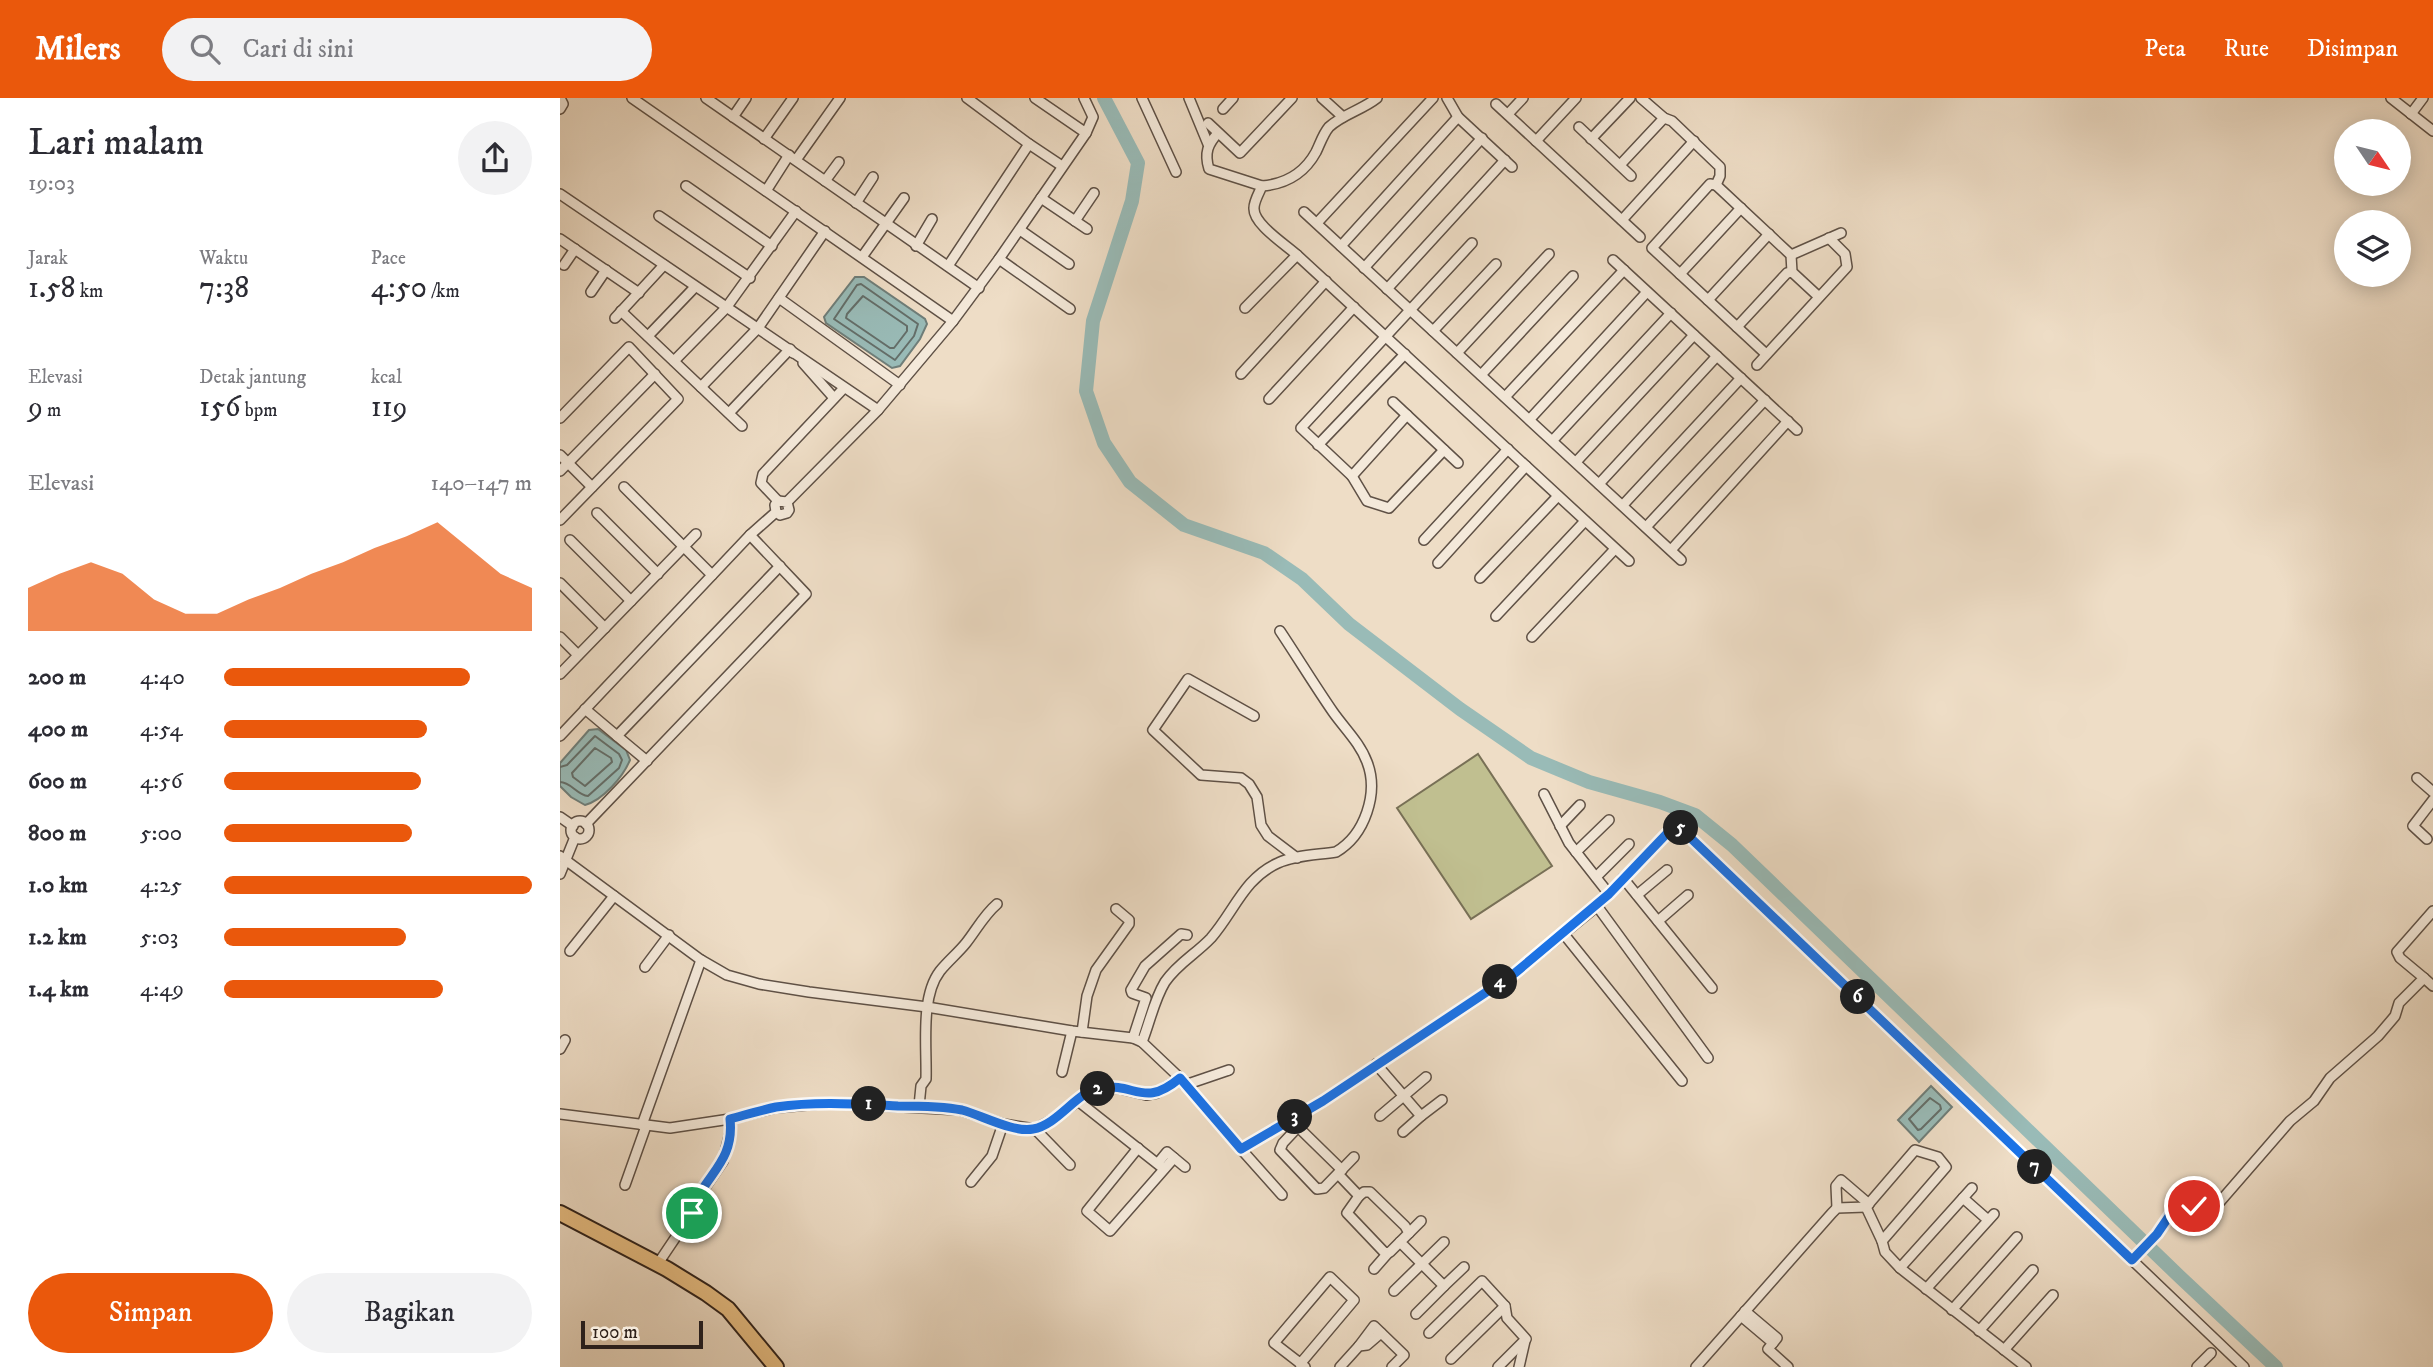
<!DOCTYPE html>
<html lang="id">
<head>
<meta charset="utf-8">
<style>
	body { margin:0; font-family:"IM FELL DW Pica",serif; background:#f2f2f3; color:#2b2b33; height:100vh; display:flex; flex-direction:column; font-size:26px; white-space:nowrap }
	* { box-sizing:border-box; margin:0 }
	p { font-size:23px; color:#7c7c81 }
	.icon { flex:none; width:38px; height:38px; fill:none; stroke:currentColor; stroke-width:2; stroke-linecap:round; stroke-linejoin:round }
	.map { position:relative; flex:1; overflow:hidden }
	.panel { display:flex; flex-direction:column; background:#fff; width:560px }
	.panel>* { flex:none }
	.needle { width:46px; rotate:125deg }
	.buttons { position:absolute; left:1774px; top:21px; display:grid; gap:14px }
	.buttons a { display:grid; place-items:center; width:77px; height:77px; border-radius:50%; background:#fff; box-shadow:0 4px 18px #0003; font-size:35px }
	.scale { position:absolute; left:21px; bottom:18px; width:122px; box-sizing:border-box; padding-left:7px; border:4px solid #2f221b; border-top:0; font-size:19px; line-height:24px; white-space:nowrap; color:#2f221b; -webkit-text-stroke:5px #f4e9da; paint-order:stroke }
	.pin { position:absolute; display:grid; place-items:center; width:60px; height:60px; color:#fff; margin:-30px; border:4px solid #fff; border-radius:50%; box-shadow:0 2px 7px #0007 }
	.km { position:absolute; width:35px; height:35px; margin:-18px; border-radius:50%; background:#222; color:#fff; font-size:19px; line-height:35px; text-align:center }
	.round { display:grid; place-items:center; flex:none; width:74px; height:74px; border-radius:37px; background:#f2f2f3 }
	.summary { display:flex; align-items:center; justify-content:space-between; height:119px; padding:0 28px }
	h1 { font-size:38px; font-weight:600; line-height:52px }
	.metrics { display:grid; grid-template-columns:repeat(3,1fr); gap:10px; height:119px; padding:7px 28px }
	.metrics div { display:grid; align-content:center }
	.metrics b { font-size:30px; font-weight:600 }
	.metrics small { font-size:19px; font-weight:400 }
	.metrics p { font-size:19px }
	.chart { height:196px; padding:14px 28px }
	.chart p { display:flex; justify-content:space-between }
	.chart svg { width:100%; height:126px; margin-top:7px; fill:#ea580c; opacity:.7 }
	.cta { display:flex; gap:14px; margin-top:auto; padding:14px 28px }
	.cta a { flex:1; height:80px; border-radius:42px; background:#ea580c; color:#fff; font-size:28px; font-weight:600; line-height:80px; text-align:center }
	.cta a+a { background:#f2f2f3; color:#2b2b33 }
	ul { padding:0 28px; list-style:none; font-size:23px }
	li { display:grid; grid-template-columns:112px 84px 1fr; align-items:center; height:52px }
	li i { height:18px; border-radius:9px; background:#ea580c }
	header { display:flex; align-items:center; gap:42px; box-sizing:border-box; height:98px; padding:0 35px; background:#ea580c; color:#fff }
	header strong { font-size:33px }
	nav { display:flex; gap:38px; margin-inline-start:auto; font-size:24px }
	.search { width:490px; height:63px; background:#f2f2f3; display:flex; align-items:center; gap:18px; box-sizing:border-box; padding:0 24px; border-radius:38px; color:#7c7c81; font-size:26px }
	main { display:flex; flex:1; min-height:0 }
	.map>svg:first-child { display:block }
	.green { fill:#c0bf90; stroke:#787056; stroke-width:2 }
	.water { fill:#99bbb7; stroke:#6f7e79; stroke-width:2 }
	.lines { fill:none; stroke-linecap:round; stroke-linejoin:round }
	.shore { stroke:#646e69; stroke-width:2 }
	.river { stroke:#99bbb7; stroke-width:14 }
	.street-casing { stroke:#5f5146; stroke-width:12 }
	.primary-casing { stroke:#2f221b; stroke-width:18 }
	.street { stroke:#f4e9da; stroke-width:9 }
	.primary { stroke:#e7be83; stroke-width:14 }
	.route-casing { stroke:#fff; stroke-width:14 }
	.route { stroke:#1a73e8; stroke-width:9 }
</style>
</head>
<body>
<header>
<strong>Milers</strong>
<div class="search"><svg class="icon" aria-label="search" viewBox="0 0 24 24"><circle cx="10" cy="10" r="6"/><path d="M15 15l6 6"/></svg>Cari di sini</div>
<nav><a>Peta</a><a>Rute</a><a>Disimpan</a></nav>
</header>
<main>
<section class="panel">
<div class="summary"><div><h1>Lari malam</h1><p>19:03</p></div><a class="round"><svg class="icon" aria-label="share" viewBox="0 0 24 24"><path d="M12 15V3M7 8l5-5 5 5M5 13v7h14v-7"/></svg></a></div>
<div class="metrics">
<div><p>Jarak</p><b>1.58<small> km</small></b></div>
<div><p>Waktu</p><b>7:38</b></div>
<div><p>Pace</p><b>4:50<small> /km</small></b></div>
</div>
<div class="metrics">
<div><p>Elevasi</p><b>9<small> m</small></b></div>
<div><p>Detak jantung</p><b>156<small> bpm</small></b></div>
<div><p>kcal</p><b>119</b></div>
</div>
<div class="chart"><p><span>Elevasi</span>140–147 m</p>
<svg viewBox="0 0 160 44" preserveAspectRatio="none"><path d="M0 44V29L10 24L20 20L30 24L40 33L50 38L60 38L70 33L80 29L90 24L100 20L110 15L120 11L130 6L140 15L150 24L160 29V44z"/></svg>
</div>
<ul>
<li><b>200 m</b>4:40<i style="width:80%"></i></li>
<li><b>400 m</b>4:54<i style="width:66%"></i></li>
<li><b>600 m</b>4:56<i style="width:64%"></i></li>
<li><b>800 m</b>5:00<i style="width:61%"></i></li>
<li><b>1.0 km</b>4:25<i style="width:100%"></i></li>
<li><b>1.2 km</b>5:03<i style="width:59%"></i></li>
<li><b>1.4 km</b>4:49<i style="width:71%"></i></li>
</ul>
<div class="cta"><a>Simpan</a><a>Bagikan</a></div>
</section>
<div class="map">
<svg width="1873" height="1269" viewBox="0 0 1873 1269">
	<rect width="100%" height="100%" fill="#eeddc6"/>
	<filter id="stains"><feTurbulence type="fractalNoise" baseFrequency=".00286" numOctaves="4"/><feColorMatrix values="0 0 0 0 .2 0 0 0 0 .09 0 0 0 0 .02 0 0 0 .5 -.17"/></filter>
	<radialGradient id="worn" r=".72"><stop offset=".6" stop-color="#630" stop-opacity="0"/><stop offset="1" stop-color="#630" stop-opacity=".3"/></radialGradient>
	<!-- green -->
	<polygon class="green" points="918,656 992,768 911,821 837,710"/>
	<!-- water -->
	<g class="water">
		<polygon points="295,179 304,179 365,221 367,226 360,241 340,268 332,270 266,225 264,219"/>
		<path d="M38,631L66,652L70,662C63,679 43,702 25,707L11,699L0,688V665L29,632Z"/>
		<polygon points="1371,988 1392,1009 1359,1044 1338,1022"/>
	</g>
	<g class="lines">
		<!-- shore -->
		<g class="shore">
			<polygon points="301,186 358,226 354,238 335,262 274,221 297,187"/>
			<polygon points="303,198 347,228 347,233 334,250 330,250 286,220 287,216"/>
			<polygon points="35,650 51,660 52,664 25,688 13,679 12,675"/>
			<path d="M0,669L7,667L35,638L59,656L62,662L59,670L28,698C17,697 11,684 0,684"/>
			<polygon points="1370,1000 1380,1007 1381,1011 1361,1031 1358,1032 1349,1021"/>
		</g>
		<!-- river -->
		<polyline class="river" points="544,0 578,65 572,103 533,223 526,293 544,345 570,384 624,427 704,455 742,481 789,526 900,611 971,660 1029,684 1100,704 1135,717 1172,747 1620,1179 1716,1269"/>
		<!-- street casing -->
		<g class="street-casing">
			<g id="street">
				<polyline points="0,0 3,6 0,11"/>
				<polyline points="72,0 393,223"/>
				<polyline points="146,0 419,190"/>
				<polyline points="524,0 533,19 526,35"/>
				<polyline points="582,0 616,74"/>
				<polyline points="629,0 648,46"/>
				<polyline points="762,0 783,19"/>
				<path d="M817,0C802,12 783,16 769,29C763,36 760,46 756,54C744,76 726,86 702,88C699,95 694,103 694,110C693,126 725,146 737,157L1069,463"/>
				<polyline points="887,0 898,19 952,69"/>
				<polyline points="1081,0 1104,20 1112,23 1160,69 1160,78 1156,87 1150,86 1092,150 1206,256"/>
				<polyline points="1831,0 1873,33"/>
				<polyline points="936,6 1080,139"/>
				<polyline points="663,11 673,0"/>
				<polyline points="948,16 963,0"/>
				<polyline points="1851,16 1863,0"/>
				<polyline points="173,19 186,0"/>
				<polyline points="648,25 680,55 732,0"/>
				<polyline points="1019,29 1071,78"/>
				<path d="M658,35C648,46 644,55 649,71L702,88"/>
				<polyline points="204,41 233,0"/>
				<polyline points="1031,41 1070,0"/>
				<polyline points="976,43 1016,0"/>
				<polyline points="469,46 502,68"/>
				<polyline points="236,62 280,0"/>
				<polyline points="1060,67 1104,20"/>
				<polyline points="265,83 279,64"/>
				<polyline points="1156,87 1231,157 1232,174 1259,199"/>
				<polyline points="126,88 212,148"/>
				<polyline points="206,93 229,57"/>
				<polyline points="0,96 318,312"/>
				<polyline points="481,100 527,131"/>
				<polyline points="296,105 313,79"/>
				<polyline points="744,114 1121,462"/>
				<polyline points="99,118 190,180"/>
				<polyline points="1062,122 1134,43"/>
				<polyline points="515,123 534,95"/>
				<polyline points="757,125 873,0"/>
				<polyline points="460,132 509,166"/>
				<polyline points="0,141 79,195"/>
				<polyline points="356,148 372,121"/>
				<polyline points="781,148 898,19"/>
				<polyline points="1231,157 1281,135"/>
				<polyline points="302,159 344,100"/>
				<polyline points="439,161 510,211"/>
				<polyline points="1053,162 1237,332"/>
				<polyline points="4,167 15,151"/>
				<polyline points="388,168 469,46 407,0"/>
				<polyline points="804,170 922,40"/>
				<polyline points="1120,176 1181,110"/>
				<polyline points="827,191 945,62"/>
				<polyline points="31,194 46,172"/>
				<polyline points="219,200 340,287"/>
				<polyline points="1148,202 1209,136"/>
				<polyline points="685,210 737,157"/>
				<polyline points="61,213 182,328"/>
				<polyline points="55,220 104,167"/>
				<polyline points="1177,229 1227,175 1232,174"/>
				<polyline points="873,233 936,166"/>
				<polyline points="88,238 135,189"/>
				<polyline points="897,255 989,156"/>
				<polyline points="114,263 166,210 236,113"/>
				<polyline points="243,265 274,300"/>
				<polyline points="1197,267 1287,169 1285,156 1269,140"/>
				<polyline points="681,276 766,183"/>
				<polyline points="921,277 1013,178"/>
				<polyline points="141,289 198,230 265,133"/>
				<polyline points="945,299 1064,172"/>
				<polyline points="709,301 794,209"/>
				<polyline points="833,304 898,365"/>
				<polyline points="169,315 230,251 233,255"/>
				<polyline points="0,320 69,249 118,301 0,422"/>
				<polyline points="970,321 1087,194"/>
				<polyline points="993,342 1111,215"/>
				<polyline points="758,347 845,256"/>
				<polyline points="884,352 829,410 807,403 792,378 741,330 912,145"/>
				<polyline points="0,357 32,389"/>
				<polyline points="1016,364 1134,237"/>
				<polyline points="0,373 95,276"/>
				<polyline points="792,378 847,317"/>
				<polyline points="1039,386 1157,258"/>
				<polyline points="64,389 152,477"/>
				<polyline points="218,403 201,385 203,376 284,290"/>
				<polyline points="227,404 318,312 393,223 439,161 526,35 475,0"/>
				<polyline points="1063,407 1181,280"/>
				<polyline points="37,415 98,476"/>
				<polyline points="1086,429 1205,302"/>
				<polyline points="10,442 71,503"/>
				<polyline points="864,442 948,351"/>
				<polyline points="1111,452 1228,323"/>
				<polyline points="878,465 966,368"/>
				<polyline points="920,480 998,398"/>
				<polyline points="0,485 45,530"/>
				<polyline points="936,518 1025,423"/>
				<polyline points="0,539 18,557"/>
				<polyline points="972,539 1055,451"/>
				<polyline points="0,576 136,436"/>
				<polyline points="25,611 57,638 220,468"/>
				<polyline points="694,618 628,581 593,632 641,677 681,680 689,686 697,699 701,727 708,738 737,760"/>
				<polyline points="0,638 190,437 216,414 215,407 218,403 227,404 229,412 227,415 220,417 216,414"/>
				<polyline points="57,638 87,663"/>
				<polyline points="1857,680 1873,694"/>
				<polyline points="984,696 1009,745 1049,796"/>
				<polyline points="0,719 13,728"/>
				<circle cx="20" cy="732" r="9"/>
				<polyline points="26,726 246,496 190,437"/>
				<polyline points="1000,728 1020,707"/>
				<polyline points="1867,741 1853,728 1873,702"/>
				<polyline points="1016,754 1049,722"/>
				<polyline points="0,758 141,862 167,877 199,886 249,894 367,909 512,933 573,940 582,944 620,980"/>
				<polyline points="0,776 15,739"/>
				<polyline points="1036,779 1069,746"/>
				<polyline points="1063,780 1152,890"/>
				<polyline points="1077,797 1107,772"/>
				<polyline points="1037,808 1148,960"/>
				<polyline points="1098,823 1128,797"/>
				<polyline points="1003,835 1122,983"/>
				<polyline points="10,853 54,798"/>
				<polyline points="85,869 109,837"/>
				<polyline points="1864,880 1873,888"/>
				<polyline points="522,934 527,898 536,872 569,826 569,822 556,811"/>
				<polyline points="573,940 586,900 572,895 571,892 585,868 621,836 627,837"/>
				<path d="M582,944C590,924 594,902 605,884C618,865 636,856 651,840C674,814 684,780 718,765C735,757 757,757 776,754C805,737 819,695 807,664C800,645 785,631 773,614C755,588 738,560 720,533"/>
				<polyline points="0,951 5,942"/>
				<polyline points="816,966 861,1018 882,1002"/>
				<polyline points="502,974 512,933"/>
				<polyline points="625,987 669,972"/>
				<polyline points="518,1003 604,1071"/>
				<path d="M359,1008L361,988L366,981C367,949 360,899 380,873C388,863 398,855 406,845C417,831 424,817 437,806"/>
				<polyline points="0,1016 110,1030 170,1021 215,1010 268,1005 400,1012 443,1026 475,1031 492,1022 533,992 557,990 586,997 597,995 620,980 681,1051 763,1003 955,875 1037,808 1116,726 1684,1269"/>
				<polyline points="820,1018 866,979"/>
				<polyline points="735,1026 782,1072"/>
				<polyline points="82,1027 141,862"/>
				<polyline points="738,1029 723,1045 720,1052 757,1091 764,1090 794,1059"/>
				<polyline points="475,1031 510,1067"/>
				<polyline points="843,1034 861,1018"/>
				<polyline points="578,1050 527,1113 550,1133 614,1060"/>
				<polyline points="681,1051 722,1097"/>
				<polyline points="598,1065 607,1054 625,1069"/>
				<polyline points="778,1076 799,1098 804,1094 810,1094 845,1128 849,1135 840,1144 884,1188 904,1169"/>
				<polyline points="411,1084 432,1058 443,1026"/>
				<polyline points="65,1087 86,1028"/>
				<polyline points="799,1098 787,1115 825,1155 830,1154 840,1144"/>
				<polyline points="1403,1100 1428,1122"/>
				<polyline points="1306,1109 1322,1143"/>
				<polyline points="1277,1110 1276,1088 1281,1082 1309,1106"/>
				<polyline points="849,1135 861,1123"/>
				<polyline points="1572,1162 1597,1136 1621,1103 1628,1104 1643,1116 1651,1114 1730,1023 1754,1003 1770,980 1818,938 1835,918 1839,905 1864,880 1840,860 1837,854 1873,813"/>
				<polyline points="97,1167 132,1115 135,1104 163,1063 171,1031 170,1021"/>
				<polyline points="1340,1170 1412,1090"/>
				<polyline points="814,1171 828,1155"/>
				<polyline points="1366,1191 1434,1116"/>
				<polyline points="834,1193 884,1144"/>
				<polyline points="1392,1212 1457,1139"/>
				<polyline points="1185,1213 1217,1240 1208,1251 1228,1269"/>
				<polyline points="856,1216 884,1188"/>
				<polyline points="1181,1218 1213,1245"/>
				<polyline points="1419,1233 1473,1172"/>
				<polyline points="869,1235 922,1183 945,1208 947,1220 966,1241 938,1269"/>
				<polyline points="799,1248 814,1228 844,1257 832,1269"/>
				<polyline points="1444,1252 1493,1197"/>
				<polyline points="891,1261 945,1208"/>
				<polyline points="740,1266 794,1202 770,1179 714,1245 745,1269"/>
				<polyline points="780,1269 799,1248 807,1247 821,1235"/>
				<polyline points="959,1269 965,1243"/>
				<polyline points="1136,1269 1272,1115 1277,1110 1306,1109 1355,1052 1378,1059 1386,1069 1322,1143 1325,1154 1340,1170 1466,1269"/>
				<polyline points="1637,1269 1651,1255"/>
			</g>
		</g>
		<!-- primary casing -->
		<g class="primary-casing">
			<polyline id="primary" points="0,1115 107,1171 146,1195 168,1211 216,1269"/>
		</g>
		<!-- street -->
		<use href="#street" class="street"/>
		<!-- primary -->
		<use href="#primary" class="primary"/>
	</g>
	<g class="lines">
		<!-- route casing -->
		<g class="route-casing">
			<path id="route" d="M132,1115C141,1078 175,1067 170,1021C185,1017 201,1012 216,1009C257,1003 297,1006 338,1008C359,1008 382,1008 402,1012C421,1017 454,1035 473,1031C498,1027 517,993 540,990C576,984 583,1011 620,980L681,1051L763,1003L955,875L1049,796L1116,726L1572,1162L1597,1136L1618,1105L1628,1104L1634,1108"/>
		</g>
		<!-- route -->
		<use href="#route" class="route"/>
	</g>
	<rect width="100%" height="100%" filter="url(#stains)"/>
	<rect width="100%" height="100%" fill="url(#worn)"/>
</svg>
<div class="buttons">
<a><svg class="needle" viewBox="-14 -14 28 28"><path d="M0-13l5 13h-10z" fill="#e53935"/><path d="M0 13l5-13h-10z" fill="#7c7c81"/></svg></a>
<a><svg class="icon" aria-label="layers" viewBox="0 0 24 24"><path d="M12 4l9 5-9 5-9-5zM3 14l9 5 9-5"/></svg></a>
</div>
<div class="scale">100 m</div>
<div class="pin" style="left:132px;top:1115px;background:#1e9e55"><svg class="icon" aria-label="arrive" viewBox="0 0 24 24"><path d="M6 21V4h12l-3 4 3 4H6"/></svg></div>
<div class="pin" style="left:1634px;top:1108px;background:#d93025"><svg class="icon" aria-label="check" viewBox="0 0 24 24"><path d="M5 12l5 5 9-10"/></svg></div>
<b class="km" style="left:309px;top:1006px">1</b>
<b class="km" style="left:538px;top:991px">2</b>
<b class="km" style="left:735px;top:1019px">3</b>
<b class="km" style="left:940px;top:884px">4</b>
<b class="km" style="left:1121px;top:730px">5</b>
<b class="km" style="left:1298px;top:899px">6</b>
<b class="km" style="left:1475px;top:1069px">7</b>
</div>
</main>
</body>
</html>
